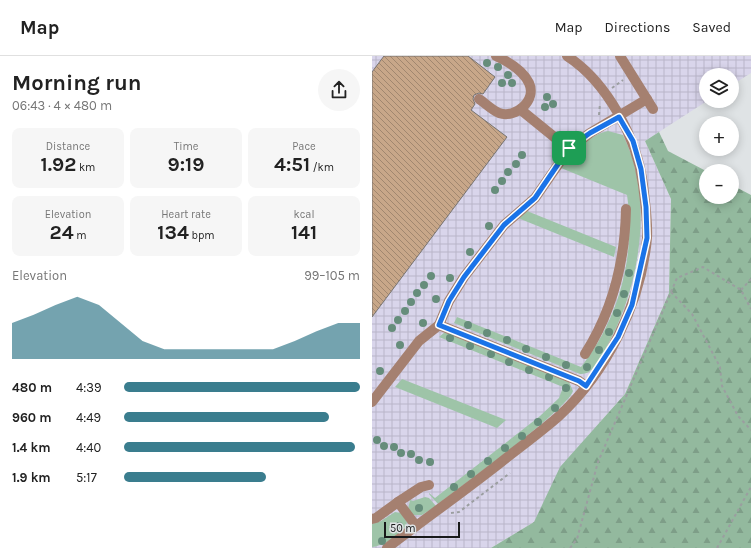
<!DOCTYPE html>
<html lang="en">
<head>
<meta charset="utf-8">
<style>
	body { margin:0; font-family:Karla,sans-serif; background:#f6f6f6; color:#222; height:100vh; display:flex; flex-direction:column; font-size:15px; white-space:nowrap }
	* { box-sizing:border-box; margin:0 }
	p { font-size:13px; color:#767676 }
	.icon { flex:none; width:22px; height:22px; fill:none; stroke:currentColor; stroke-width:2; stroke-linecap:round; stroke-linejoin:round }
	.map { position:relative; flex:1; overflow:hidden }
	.panel { display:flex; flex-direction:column; background:#fff; width:372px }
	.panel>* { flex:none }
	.controls { position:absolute; left:327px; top:12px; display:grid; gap:8px }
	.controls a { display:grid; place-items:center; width:40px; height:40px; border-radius:50%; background:#fff; box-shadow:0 2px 10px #0003; font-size:20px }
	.scale { position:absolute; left:12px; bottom:10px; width:76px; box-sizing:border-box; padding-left:4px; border:2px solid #18191a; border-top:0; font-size:11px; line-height:14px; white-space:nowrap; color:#18191a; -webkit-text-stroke:3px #dfe3e5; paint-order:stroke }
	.pin { position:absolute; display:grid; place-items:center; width:34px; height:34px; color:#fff; margin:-17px; border-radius:8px; box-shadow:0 2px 6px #0006 }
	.round { display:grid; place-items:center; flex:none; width:42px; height:42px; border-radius:21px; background:#f6f6f6 }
	.overview { display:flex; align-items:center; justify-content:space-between; height:68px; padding:0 12px }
	h1 { font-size:22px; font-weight:700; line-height:30px }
	.stats { display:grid; grid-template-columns:repeat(3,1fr); gap:6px; height:68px; padding:4px 12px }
	.stats div { display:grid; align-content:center; border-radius:8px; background:#f6f6f6; text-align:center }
	.stats b { font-size:20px; font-weight:700 }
	.stats small { font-size:11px; font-weight:400 }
	.stats p { font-size:11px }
	.chart { height:112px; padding:8px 12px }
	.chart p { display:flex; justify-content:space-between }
	.chart svg { width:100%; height:72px; margin-top:4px; fill:#3a7d8e; opacity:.7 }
	ul { padding:0 12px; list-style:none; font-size:13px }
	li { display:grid; grid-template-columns:64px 48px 1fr; align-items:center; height:30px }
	li i { height:10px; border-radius:5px; background:#3a7d8e }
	header { display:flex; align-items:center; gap:24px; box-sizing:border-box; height:56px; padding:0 20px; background:#fff; border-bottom:1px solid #e0e0e0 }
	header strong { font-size:19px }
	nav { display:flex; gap:22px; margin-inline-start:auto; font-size:14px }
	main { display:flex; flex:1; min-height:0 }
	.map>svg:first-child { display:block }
	.industrial { fill:url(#industrial-grid) }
	.green { fill:#9ec4a8 }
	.forest { fill:url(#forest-firs) }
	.building { fill:url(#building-back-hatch); stroke:#767370 }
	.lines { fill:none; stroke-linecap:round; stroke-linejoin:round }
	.path { stroke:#9b9ea0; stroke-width:2; stroke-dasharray:3 3; stroke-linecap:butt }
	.minor { stroke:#a58070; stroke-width:10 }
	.tree { fill:#668d7b }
	.route-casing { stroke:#fff; stroke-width:8 }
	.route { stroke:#1a73e8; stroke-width:5 }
</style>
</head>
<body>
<header>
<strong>Map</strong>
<nav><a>Map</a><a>Directions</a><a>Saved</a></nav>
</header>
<main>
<section class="panel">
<div class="overview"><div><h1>Morning run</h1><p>06:43 · 4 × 480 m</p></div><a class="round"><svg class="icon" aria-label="share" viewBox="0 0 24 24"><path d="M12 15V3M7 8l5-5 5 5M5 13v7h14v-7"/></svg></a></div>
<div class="stats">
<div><p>Distance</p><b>1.92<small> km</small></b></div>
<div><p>Time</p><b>9:19</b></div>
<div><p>Pace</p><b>4:51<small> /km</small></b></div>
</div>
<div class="stats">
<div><p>Elevation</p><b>24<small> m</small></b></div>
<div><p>Heart rate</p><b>134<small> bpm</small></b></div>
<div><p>kcal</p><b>141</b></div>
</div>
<div class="chart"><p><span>Elevation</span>99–105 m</p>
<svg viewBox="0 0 160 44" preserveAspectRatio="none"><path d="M0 44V22L10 17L20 11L30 6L40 11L50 22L60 33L70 38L80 38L90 38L100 38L110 38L120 38L130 33L140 27L150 22L160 22V44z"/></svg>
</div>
<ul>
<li><b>480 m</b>4:39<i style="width:100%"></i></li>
<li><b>960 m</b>4:49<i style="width:87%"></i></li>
<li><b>1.4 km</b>4:40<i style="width:98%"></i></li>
<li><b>1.9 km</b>5:17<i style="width:60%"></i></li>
</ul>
</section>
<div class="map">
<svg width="379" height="492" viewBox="0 0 379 492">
	<defs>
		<pattern id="industrial-grid" width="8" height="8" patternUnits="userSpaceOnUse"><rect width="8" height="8" fill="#d9d5eb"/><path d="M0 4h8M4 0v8" fill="none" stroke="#bab6c9"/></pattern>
		<pattern id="forest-firs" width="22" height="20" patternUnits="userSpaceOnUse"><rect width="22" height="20" fill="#93b99e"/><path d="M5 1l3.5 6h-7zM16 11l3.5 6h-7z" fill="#7e9e88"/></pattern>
		<pattern id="building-back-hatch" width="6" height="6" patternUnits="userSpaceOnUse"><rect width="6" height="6" fill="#c8a789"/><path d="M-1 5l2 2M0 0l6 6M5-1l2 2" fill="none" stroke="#a1876f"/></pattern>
	</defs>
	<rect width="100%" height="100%" fill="#dfe3e5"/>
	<!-- industrial -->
	<polygon class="industrial" points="0,0 379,0 379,17 360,29 360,19 334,19 335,45 273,85 299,143 297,237 253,338 228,366 177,439 162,466 119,492 0,492"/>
	<!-- green -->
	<g class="green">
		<path d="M236,75L251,79C283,143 268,232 234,292C228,302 222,319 208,318L82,267L85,261L209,311C247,263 264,199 255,139L189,112C200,96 217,79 236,75Z"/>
		<polygon points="155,155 244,191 242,201 146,162"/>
		<path d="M73,276L197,326L201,335C197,352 87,432 66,448L57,438V437L63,442L168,360L187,342L191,331L67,281Z"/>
		<polygon points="30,323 134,364 125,372 23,331"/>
		<polygon points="53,441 57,442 64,450 50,459 41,459 36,453 38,444 41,445"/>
		<path d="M23,456L29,457L35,466C33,478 11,490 0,491V468L9,465Z"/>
	</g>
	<!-- forest -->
	<polygon class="forest" points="287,76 296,95 334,115 334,141 360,141 360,129 379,139 379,492 119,492 162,466 188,411 253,338 297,237 299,143 273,85"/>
	<!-- building -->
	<polygon class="building" points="12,0 96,0 123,21 111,38 107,37 102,39 101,43 103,48 99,54 135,81 0,261 0,16"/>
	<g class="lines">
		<!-- path -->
		<g class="path">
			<polyline points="240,32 251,24"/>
			<polyline points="227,59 228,48"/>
			<polyline points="369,234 379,223"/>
			<polyline points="299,236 320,258 348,311 350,330 366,360 379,374"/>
			<polyline points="79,457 87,456 138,417"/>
			<polyline points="198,492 205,483 226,406 305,222 331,211 369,234 379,253"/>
			<polyline points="345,492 379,431"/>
		</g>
		<!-- minor -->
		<g class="minor">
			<polyline points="248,0 281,53"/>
			<path d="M107,43C113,47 120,54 127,57C144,63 165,44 157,27C151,14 137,6 124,0"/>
			<polyline points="149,54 197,93"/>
			<polyline points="67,269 77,245 92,221 132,169 163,142 197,93 218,77 275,43"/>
			<path d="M213,298C241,254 253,204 254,153"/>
			<polyline points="0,346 47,285 67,269 207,325 214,330"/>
			<polyline points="26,446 49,431 57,429"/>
			<polyline points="0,463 4,462 26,446 44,470"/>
			<path d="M15,492C53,463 91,436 128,407C148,391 169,376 187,360C235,316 269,247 275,182C276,165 273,146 271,129C265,82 235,26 195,0"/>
		</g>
	</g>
	<!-- trees -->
	<g class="tree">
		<circle cx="115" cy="7" r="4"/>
		<circle cx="126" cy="11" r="4"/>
		<circle cx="136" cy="19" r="4"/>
		<circle cx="130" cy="27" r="4"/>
		<circle cx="140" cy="27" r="4"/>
		<circle cx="175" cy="41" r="4"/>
		<circle cx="181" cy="48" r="4"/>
		<circle cx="173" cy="51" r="4"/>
		<circle cx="150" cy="99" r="4"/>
		<circle cx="144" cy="108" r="4"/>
		<circle cx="136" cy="116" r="4"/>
		<circle cx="130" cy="125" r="4"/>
		<circle cx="123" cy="134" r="4"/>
		<circle cx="117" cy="170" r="4"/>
		<circle cx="98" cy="196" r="4"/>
		<circle cx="257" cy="217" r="4"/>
		<circle cx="59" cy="220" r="4"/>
		<circle cx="78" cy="222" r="4"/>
		<circle cx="52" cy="229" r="4"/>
		<circle cx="45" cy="237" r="4"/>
		<circle cx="252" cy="238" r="4"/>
		<circle cx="64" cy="243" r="4"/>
		<circle cx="39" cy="246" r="4"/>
		<circle cx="33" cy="255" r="4"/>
		<circle cx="245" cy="257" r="4"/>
		<circle cx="26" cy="264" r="4"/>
		<circle cx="51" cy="267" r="4"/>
		<circle cx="96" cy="269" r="4"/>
		<circle cx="20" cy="272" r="4"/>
		<circle cx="237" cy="276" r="4"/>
		<circle cx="115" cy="277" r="4"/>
		<circle cx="78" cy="282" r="4"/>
		<circle cx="135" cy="284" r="4"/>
		<circle cx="28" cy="289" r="4"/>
		<circle cx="98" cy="290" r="4"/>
		<circle cx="154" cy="293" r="4"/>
		<circle cx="227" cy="294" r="4"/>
		<circle cx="119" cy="298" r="4"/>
		<circle cx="174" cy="301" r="4"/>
		<circle cx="137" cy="306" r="4"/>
		<circle cx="194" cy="309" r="4"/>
		<circle cx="215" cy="311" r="4"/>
		<circle cx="157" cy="314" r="4"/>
		<circle cx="8" cy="315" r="4"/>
		<circle cx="177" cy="321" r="4"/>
		<circle cx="194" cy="332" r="4"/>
		<circle cx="183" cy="352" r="4"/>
		<circle cx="166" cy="366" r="4"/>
		<circle cx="150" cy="380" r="4"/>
		<circle cx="5" cy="384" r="4"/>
		<circle cx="12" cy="390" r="4"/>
		<circle cx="22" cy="391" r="4"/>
		<circle cx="133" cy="392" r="4"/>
		<circle cx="29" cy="397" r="4"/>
		<circle cx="39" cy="398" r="4"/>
		<circle cx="47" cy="404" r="4"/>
		<circle cx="116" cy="405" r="4"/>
		<circle cx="58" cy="406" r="4"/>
		<circle cx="99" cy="418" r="4"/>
		<circle cx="82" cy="431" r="4"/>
		<circle cx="47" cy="452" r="4"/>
		<circle cx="27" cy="470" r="4"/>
		<circle cx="10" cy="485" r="4"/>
	</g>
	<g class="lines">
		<!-- route casing -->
		<g class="route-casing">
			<polygon id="route" points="247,61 261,85 269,113 274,151 275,182 260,249 246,281 214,330 207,325 67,269 77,245 92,221 132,169 163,142 197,92 218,77"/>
		</g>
		<!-- route -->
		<use href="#route" class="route"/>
	</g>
</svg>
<div class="controls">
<a><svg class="icon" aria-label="layers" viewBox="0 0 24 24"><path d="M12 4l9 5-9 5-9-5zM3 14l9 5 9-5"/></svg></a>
<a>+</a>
<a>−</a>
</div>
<div class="scale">50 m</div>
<div class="pin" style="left:197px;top:92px;background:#1e9e55"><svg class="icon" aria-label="arrive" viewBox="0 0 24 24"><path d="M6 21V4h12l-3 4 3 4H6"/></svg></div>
</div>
</main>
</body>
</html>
